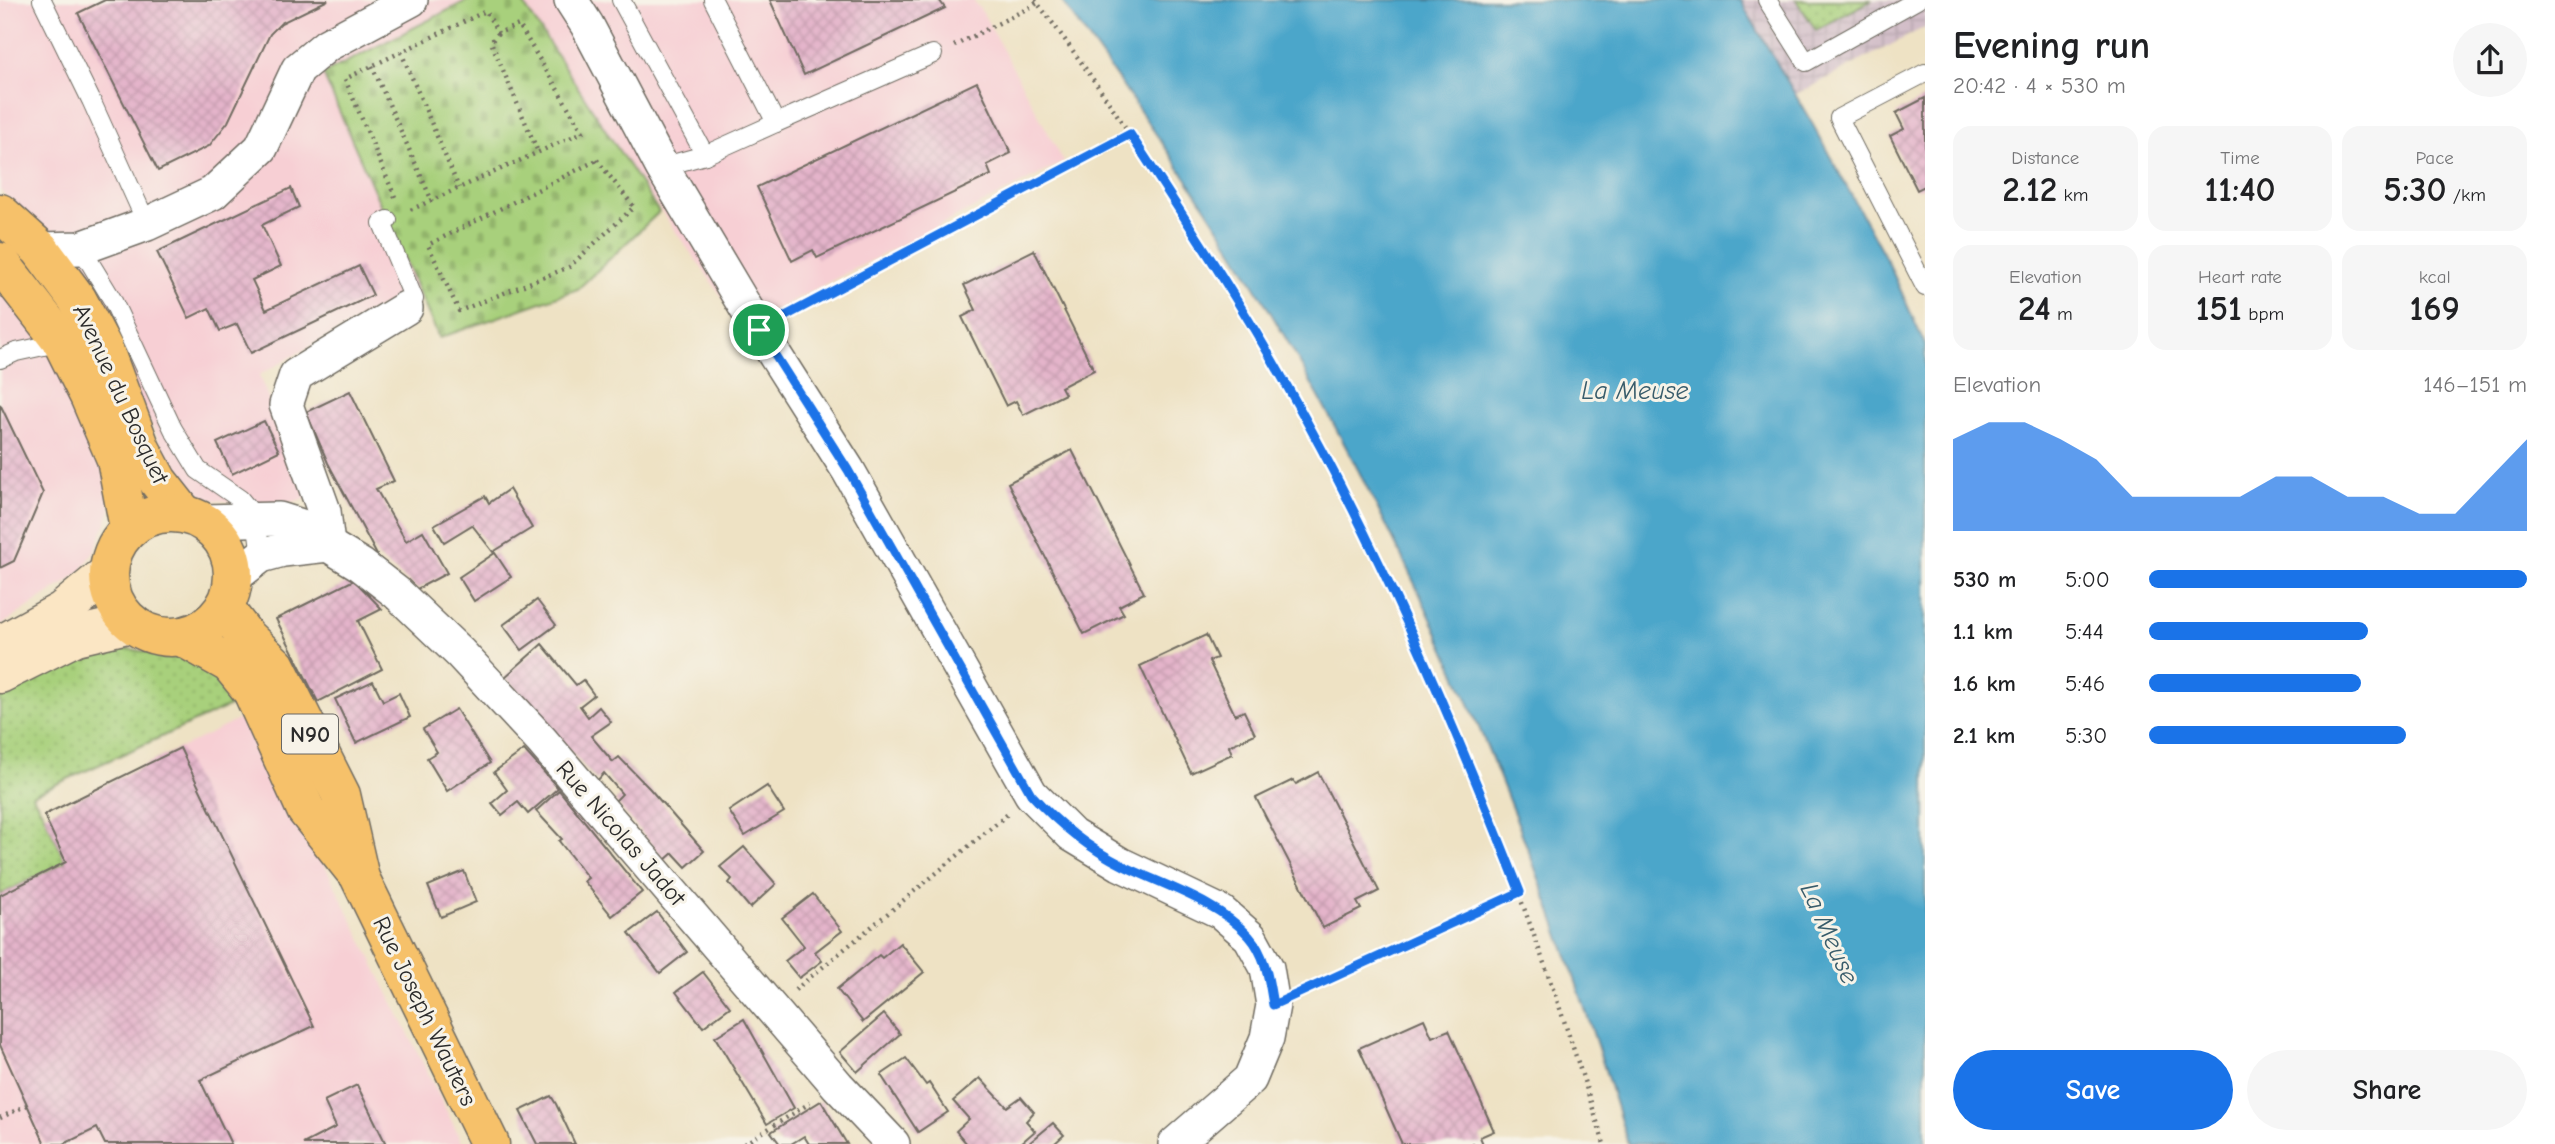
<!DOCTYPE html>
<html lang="en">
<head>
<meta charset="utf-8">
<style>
	body { margin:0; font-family:"Comic Neue",sans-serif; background:#f6f6f6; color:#202124; height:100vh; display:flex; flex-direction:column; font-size:26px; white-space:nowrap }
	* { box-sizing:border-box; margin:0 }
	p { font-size:23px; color:#757577 }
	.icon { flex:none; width:38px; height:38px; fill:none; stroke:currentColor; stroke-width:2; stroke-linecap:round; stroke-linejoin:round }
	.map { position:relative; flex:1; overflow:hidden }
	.sheet { display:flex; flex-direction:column; background:#fff; width:630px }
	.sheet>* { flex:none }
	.pin { position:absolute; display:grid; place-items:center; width:60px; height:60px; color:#fff; margin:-30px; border:4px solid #fff; border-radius:50%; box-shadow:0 2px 7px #0007 }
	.round { display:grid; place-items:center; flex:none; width:74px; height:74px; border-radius:37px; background:#f6f6f6 }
	.summary { display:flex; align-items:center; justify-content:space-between; height:119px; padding:0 28px }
	h1 { font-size:38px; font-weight:700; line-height:52px }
	.metrics { display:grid; grid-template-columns:repeat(3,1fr); gap:10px; height:119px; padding:7px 28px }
	.metrics div { display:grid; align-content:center; border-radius:18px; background:#f6f6f6; text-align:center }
	.metrics b { font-size:35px; font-weight:700 }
	.metrics small { font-size:19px; font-weight:400 }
	.metrics p { font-size:19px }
	.chart { height:196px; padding:14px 28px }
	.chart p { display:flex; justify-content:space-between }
	.chart svg { width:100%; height:126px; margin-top:7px; fill:#1a73e8; opacity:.7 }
	.cta { display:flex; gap:14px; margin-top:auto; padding:14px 28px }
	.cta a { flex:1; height:80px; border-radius:42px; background:#1a73e8; color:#fff; font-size:28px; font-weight:700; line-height:80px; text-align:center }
	.cta a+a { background:#f6f6f6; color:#202124 }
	ul { padding:0 28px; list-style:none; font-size:23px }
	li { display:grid; grid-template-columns:112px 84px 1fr; align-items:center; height:52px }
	li i { height:18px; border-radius:9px; background:#1a73e8 }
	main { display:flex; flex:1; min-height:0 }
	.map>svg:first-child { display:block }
	.built { fill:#f7cfd4 }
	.industrial { fill:url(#industrial-grid) }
	.grass { fill:url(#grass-dots); stroke:#6a7e53; stroke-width:2 }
	.cemetery { fill:url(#cemetery-stones); stroke:#6a7e53; stroke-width:2 }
	.water { fill:#4ca6ca; stroke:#3c687a; stroke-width:2 }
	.building { fill:url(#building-cross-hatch) }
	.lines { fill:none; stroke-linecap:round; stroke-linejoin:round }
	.lane-casing { stroke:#6f6b61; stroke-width:20 }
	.street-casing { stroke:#6f6b61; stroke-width:36 }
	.secondary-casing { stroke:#6f6b61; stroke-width:41 }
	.primary-casing { stroke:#6f6b61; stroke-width:41 }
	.path { stroke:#6f6b61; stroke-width:4.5; stroke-dasharray:2 5; stroke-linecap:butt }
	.lane { stroke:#fff; stroke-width:18 }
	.street { stroke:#fff; stroke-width:33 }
	.secondary { stroke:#fbe6c4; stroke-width:38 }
	.primary { stroke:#f6c16b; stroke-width:38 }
	.route-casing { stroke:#fff; stroke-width:14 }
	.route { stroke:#1a73e8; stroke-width:9 }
	.labels { text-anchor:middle; stroke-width:6; stroke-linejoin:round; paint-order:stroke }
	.shield { fill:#f7f3e8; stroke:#686764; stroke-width:2 }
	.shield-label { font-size:23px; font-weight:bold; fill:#2b2b2b }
	.street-label { font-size:24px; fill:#2b2b2b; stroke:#f7f3e8 }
	.water-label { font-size:26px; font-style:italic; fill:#385c6b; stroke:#f7f3e8 }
</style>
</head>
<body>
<main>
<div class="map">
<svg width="1925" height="1144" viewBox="0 0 1925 1144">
	<defs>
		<pattern id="industrial-grid" width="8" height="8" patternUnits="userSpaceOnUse" patternTransform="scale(1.75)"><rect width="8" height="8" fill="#d2bdc8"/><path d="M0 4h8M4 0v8" fill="none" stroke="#b4a3ac"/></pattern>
		<pattern id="grass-dots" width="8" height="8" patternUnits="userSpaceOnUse" patternTransform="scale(1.75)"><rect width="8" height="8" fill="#a8d07b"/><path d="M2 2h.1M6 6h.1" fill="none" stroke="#91b36a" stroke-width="1.8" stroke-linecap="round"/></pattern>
		<pattern id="cemetery-stones" width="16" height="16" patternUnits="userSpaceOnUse" patternTransform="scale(1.75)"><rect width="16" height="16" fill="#a8d07b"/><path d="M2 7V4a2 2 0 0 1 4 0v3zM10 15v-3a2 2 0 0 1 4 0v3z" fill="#91b36a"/></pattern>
		<pattern id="building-cross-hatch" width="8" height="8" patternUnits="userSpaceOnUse" patternTransform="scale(1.75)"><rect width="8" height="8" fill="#e4b4ca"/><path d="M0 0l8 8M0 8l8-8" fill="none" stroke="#c49bae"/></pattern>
	</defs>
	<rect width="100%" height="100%" fill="#f7f3e8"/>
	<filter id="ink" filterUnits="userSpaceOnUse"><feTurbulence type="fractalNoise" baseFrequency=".0143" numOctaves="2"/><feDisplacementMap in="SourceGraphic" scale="14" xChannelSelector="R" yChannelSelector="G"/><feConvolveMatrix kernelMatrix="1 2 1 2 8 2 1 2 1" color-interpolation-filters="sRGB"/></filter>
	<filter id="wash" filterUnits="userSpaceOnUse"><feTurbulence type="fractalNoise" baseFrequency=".00686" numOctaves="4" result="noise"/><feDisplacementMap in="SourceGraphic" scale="28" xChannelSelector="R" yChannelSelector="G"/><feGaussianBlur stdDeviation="1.57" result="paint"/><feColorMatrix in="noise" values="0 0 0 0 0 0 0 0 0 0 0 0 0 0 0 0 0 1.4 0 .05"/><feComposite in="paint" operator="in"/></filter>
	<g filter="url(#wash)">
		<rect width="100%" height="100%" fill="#eee2c4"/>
		<!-- built -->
		<g class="built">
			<polygon points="0,0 468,0 323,74 417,287 259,375 308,498 275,506 206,499 178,482 154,430 28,218 0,190"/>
			<polygon points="521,0 973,0 983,13 1064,162 743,326 636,176"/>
			<polygon points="0,279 47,333 103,462 111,510 95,550 80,573 0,626"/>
			<polygon points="250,714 463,1144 0,1144 0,895 66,862 44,815"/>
		</g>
		<!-- industrial -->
		<polygon class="industrial" points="1740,0 1925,0 1925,27 1795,95"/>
		<!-- grass -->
		<g class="grass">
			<polygon points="1796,0 1872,0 1816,30"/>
			<polygon points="93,644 182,657 208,670 234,704 32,795 44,815 66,862 0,895 0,687"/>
		</g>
		<!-- cemetery -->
		<polygon class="cemetery" points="468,0 521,0 659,212 578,289 439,338 323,74"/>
		<!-- water -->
		<path class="water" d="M1061,0H1740L1813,125L1889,264L1925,345V1144H1628C1534,830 1404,523 1229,244C1176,160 1119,80 1061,0Z"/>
		<g id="blocks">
			<!-- building -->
			<g class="building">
				<polygon points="105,0 328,0 281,23 270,34 228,122 209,146 158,171 78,13"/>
				<polygon points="770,0 939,0 945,8 804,75"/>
				<polygon points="977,82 1011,153 987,165 991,175 817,258 813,250 792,261 757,187"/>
				<polygon points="1925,98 1925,186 1917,190 1890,136 1904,129 1896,113"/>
				<polygon points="291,188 299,207 262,225 281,266 252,280 266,310 359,266 373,295 251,353 237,324 220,331 209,308 189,318 157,252"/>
				<polygon points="1034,250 1094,370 1061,387 1065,394 1023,415 1016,401 1006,406 962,317 976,310 964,285"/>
				<polygon points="350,391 394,481 376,489 406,541 423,531 447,573 417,589 378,557 328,463 306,412"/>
				<polygon points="0,404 43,493 14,561 0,568"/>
				<polygon points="264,421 279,451 232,474 217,443"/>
				<polygon points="1072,450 1144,593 1119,606 1124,614 1084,634 1008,483"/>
				<polygon points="509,489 532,528 493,552 472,525 444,542 434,525 485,496 489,503"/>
				<polygon points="495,553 511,577 474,601 459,577"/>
				<polygon points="354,580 382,609 358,621 382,669 318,702 276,619"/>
				<polygon points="537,600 556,625 522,650 503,625"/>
				<polygon points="1206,635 1217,658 1209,661 1235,715 1244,711 1255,734 1229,746 1232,754 1191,773 1140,666"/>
				<polygon points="542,644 576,685 583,680 594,695 580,706 585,713 588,717 599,707 611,722 591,736 613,762 619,757 650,789 704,851 686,867 673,853 665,860 615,801 622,794 604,773 597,781 505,677"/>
				<polygon points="373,681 383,701 399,693 410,717 356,743 335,699"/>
				<polygon points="456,709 490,763 447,791 427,758 437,752 423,729"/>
				<polygon points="180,748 314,1026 200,1080 231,1144 105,1144 97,1128 64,1144 45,1144 0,1045 0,895 66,862 44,815"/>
				<polygon points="524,750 558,788 528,814 518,802 502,815 492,803 507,790 494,772"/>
				<polygon points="1318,772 1379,891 1357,902 1361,909 1323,928 1256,798 1293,780 1296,784"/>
				<polygon points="767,786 784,812 745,836 729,811"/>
				<polygon points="559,790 642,892 612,916 584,881 588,878 559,841 562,839 536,811"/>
				<polygon points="744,847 776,884 750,908 729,883 732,879 720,867"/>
				<polygon points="464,871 476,902 441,917 428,886"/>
				<polygon points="813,894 842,931 815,952 822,961 799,978 785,961 804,946 782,918"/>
				<polygon points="657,912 687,952 660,973 629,933"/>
				<polygon points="900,943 924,972 863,1022 837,989 879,955 882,958"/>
				<polygon points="703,972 730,1007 703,1027 676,992"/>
				<polygon points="884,1014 900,1034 857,1072 840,1052"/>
				<polygon points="744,1019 794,1108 767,1124 715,1037"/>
				<polygon points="1424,1019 1432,1037 1449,1030 1494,1131 1480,1137 1483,1144 1402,1144 1359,1048"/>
				<polygon points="906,1058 926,1085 929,1083 948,1112 918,1132 881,1075"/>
				<polygon points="980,1078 1007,1107 1021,1097 1034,1112 1026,1121 1035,1131 1020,1144 967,1144 956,1131 969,1119 953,1101"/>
				<polygon points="357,1085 386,1144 303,1144 336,1127 324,1101"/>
				<polygon points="551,1096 556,1104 575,1144 537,1144 520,1111"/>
				<polygon points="821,1101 847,1144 809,1144 804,1136 791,1144 780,1144 771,1132"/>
				<polygon points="1053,1123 1064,1135 1054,1144 1028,1144"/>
			</g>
		</g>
	</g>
	<g filter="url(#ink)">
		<use href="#blocks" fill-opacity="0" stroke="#6f6b61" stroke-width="2"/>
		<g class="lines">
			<!-- lane casing -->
			<g class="lane-casing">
				<g id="lane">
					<polyline points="42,0 91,100 147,224"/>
					<polyline points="621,0 705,155"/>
					<polyline points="1767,0 1806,62 1917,0"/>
					<polyline points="1925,73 1839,118 1925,287"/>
					<polyline points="776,123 933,54"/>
					<polyline points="662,167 705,155 776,123 713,0"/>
					<polyline points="388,220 382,223 414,299"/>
					<polyline points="81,248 112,299 173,429 198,470 240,499 256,518 261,556"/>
					<polyline points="0,359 16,352 62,342"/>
				</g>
			</g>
			<!-- street casing -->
			<g class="street-casing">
				<g id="street">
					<polyline points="571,0 587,25 662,167 759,330 848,470 1031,794 1072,835 1120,864 1221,912 1250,937 1267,968 1273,1005 1267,1038 1250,1079 1175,1144"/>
					<polyline points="40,249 81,248 147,224 213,193 261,148 298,69 327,45 411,0"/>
					<polyline points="204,521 279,519 311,529 328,545 361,565 397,593 460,653 541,740 838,1086 893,1144"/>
					<polyline points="328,545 324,511 286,405 296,375 406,308"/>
					<polyline points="234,577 261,556 283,550 328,545"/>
				</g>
			</g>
			<!-- secondary casing -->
			<g class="secondary-casing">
				<g id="secondary">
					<polyline points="0,645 62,611 108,573"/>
					<polyline points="0,674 76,636 131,623"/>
				</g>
			</g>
			<!-- primary casing -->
			<g class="primary-casing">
				<g id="primary">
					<polyline points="0,213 40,249 77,299 104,350 141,449 158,481 184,514"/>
					<polyline points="0,262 62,342 89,396 116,459 129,528"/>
					<circle cx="171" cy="575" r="62"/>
					<polyline points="224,608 246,637 276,666 341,795 360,878 490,1144"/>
					<polyline points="182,637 230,664 252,691 306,810 353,869"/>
				</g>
			</g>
			<!-- path -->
			<g class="path">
				<path d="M1035,0C1081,59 1123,123 1164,186C1207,252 1251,319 1289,389C1420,629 1523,882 1604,1144"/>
				<polyline points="498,33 491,42 538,152"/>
				<polyline points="954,46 1038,3"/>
				<polyline points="401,52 459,188"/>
				<polyline points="372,66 432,201"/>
				<polygon points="597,160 634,207 569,267 459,311 428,245"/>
				<polyline points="395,197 345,79 486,11 498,33 519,25 583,132 408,211"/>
				<polyline points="787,315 1130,134"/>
				<polyline points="795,990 1009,813"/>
				<polyline points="1302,992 1520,892"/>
				<polyline points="0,1118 27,1105"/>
				<polyline points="744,1144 810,1103"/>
			</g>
			<!-- lane -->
			<use href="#lane" class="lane"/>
			<!-- street -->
			<use href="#street" class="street"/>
			<!-- secondary -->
			<use href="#secondary" class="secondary"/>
			<!-- primary -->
			<use href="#primary" class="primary"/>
		</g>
	</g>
	<g class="lines" filter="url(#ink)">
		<!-- route casing -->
		<g class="route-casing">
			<path id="route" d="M1130,134C1184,217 1239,300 1287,386C1379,548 1452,719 1520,892L1273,1005C1269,981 1266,955 1249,936C1217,901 1165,886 1124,866C1088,848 1058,824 1031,794L848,470L759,330Z"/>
		</g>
		<!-- route -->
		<use href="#route" class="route"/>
	</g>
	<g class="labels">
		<!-- shield labels -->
		<rect class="shield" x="282" y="714.5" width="56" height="39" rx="5"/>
		<g class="shield-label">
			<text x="310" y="742">N90</text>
		</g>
		<!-- street labels -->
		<g class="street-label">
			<text transform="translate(121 394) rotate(65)" y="8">Avenue du Bosquet</text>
			<text transform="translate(621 833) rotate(49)" y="8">Rue Nicolas Jadot</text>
			<text transform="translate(425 1011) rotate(64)" y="8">Rue Joseph Wauters</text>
		</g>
		<!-- water labels -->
		<g class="water-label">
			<text x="1635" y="399">La Meuse</text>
			<text transform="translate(1830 933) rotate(66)" y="9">La Meuse</text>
		</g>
	</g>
</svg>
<div class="pin" style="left:759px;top:330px;background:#1e9e55"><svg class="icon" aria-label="arrive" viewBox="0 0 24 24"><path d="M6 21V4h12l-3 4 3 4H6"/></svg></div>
</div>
<section class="sheet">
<div class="summary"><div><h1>Evening run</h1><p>20:42 · 4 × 530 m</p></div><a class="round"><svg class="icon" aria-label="share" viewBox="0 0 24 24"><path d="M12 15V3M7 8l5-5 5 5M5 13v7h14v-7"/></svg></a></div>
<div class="metrics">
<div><p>Distance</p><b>2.12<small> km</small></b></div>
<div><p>Time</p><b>11:40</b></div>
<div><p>Pace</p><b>5:30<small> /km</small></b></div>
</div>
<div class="metrics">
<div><p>Elevation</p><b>24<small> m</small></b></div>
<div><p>Heart rate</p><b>151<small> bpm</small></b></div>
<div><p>kcal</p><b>169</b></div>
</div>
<div class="chart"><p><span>Elevation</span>146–151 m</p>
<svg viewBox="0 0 160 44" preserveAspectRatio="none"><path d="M0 44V12L10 6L20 6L30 12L40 19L50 32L60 32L70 32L80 32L90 25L100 25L110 32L120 32L130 38L140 38L150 25L160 12V44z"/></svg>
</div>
<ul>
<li><b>530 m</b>5:00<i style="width:100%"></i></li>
<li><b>1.1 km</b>5:44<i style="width:58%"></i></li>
<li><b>1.6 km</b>5:46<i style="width:56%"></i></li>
<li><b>2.1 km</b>5:30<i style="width:68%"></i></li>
</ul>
<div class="cta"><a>Save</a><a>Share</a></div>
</section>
</main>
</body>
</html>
